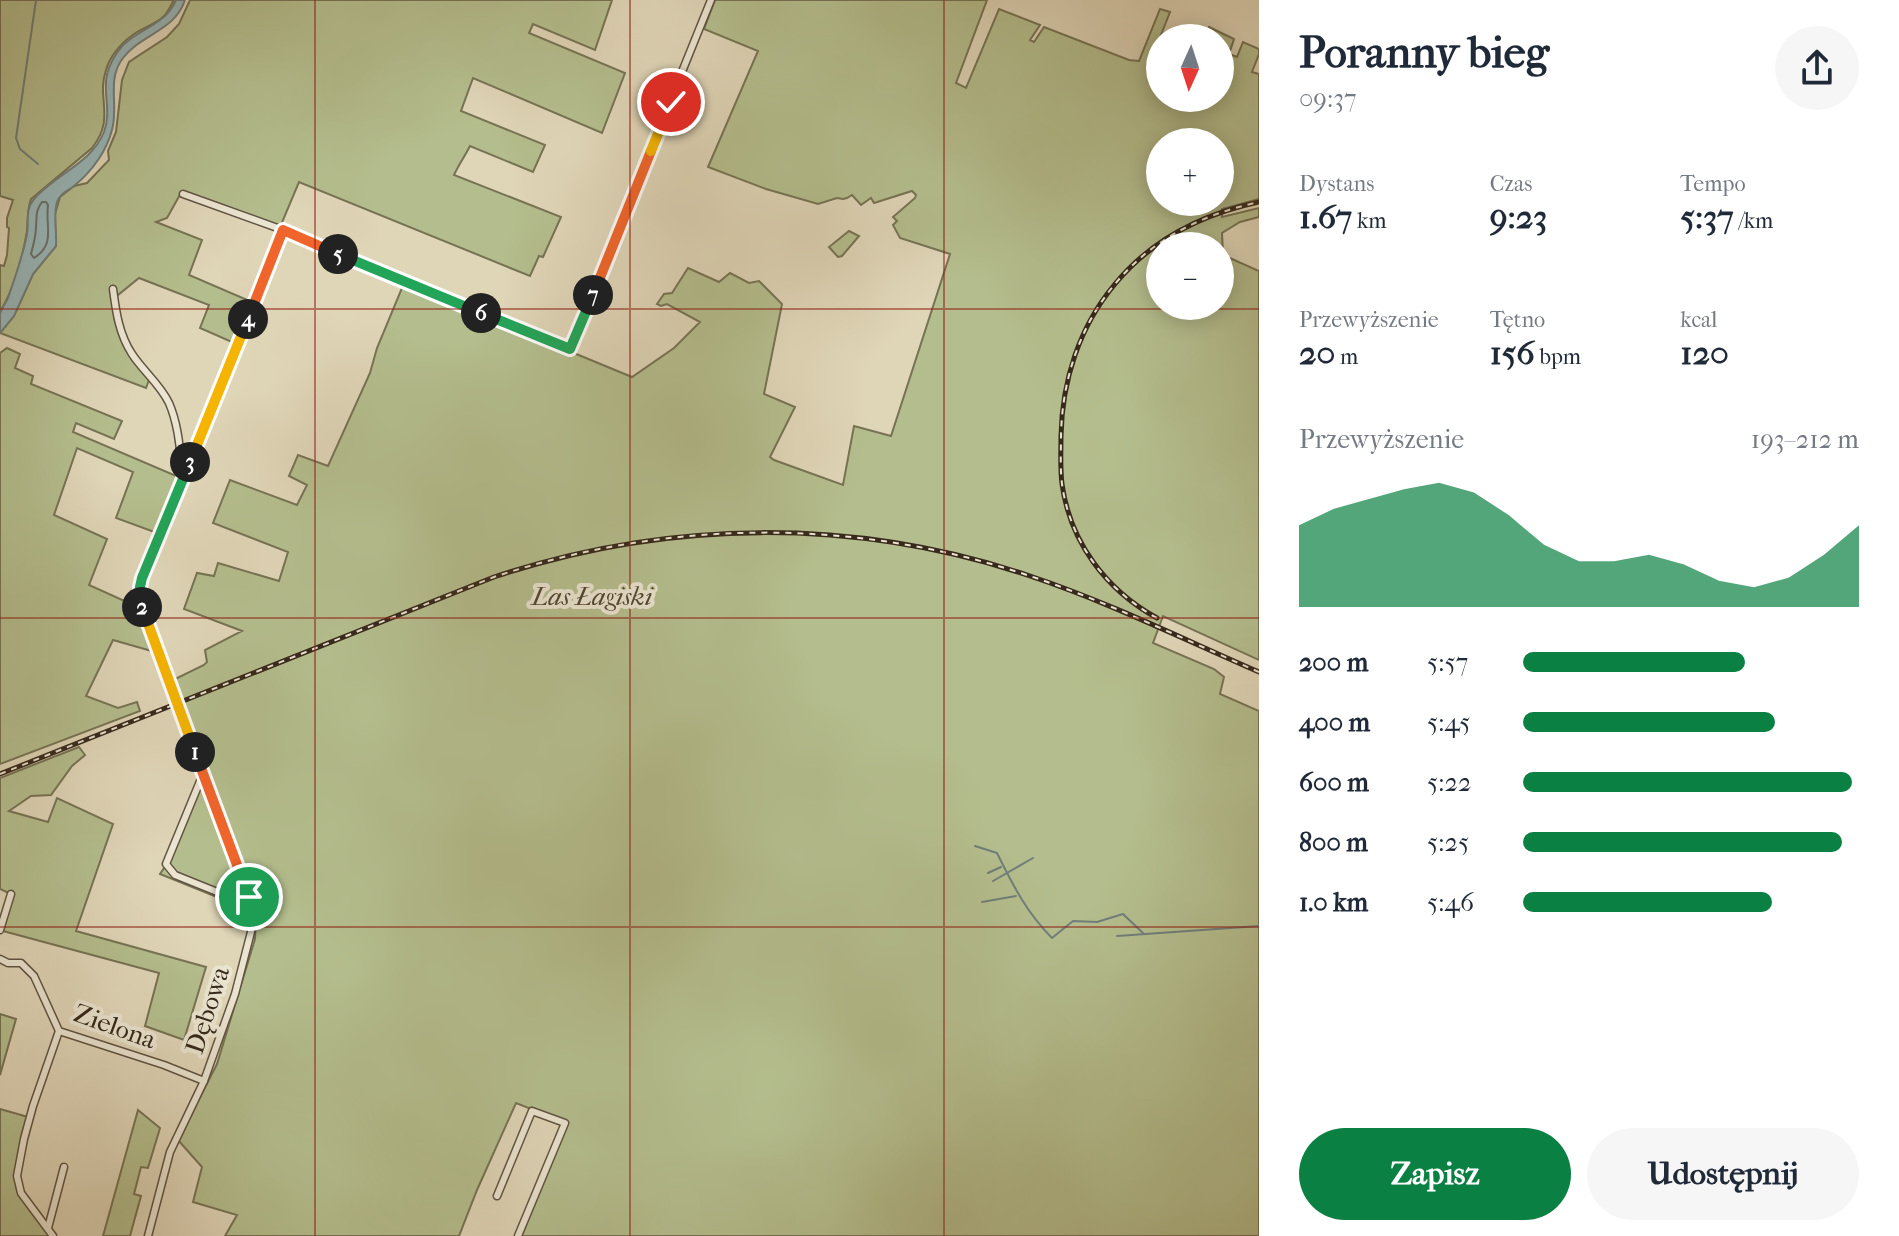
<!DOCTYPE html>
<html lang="pl">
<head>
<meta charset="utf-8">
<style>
	body { margin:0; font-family:"IM FELL French Canon",serif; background:#f6f6f7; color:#1f2937; height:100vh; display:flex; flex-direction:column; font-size:30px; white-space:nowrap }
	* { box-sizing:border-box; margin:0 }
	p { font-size:26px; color:#747a83 }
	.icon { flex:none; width:44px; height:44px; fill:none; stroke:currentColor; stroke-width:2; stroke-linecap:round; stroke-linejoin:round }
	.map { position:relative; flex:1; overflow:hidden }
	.details { display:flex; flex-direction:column; background:#fff; width:640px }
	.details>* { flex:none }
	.needle { width:52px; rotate:183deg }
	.fabs { position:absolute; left:1146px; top:24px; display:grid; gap:16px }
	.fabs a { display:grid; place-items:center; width:88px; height:88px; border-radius:50%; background:#fff; box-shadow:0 4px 20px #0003; font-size:40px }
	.pin { position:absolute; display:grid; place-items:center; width:68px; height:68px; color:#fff; margin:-34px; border:4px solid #fff; border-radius:50%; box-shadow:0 2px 8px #0007 }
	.km { position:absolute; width:40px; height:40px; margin:-20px; border-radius:50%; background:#222; color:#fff; font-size:22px; line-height:40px; text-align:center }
	.round { display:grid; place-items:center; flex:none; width:84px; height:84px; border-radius:42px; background:#f6f6f7 }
	.summary { display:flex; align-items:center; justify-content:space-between; height:136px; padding:0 40px }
	h1 { font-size:44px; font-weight:800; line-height:60px }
	.figures { display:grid; grid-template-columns:repeat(3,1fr); gap:12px; height:136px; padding:8px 40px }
	.figures div { display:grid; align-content:center }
	.figures b { font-size:34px; font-weight:800 }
	.figures small { font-size:22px; font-weight:400 }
	.figures p { font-size:22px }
	.chart { height:224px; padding:16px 40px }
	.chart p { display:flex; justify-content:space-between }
	.chart svg { width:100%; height:144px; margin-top:8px; fill:#0b8043; opacity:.7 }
	.button { display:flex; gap:16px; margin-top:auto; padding:16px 40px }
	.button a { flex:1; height:92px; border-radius:48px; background:#0b8043; color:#fff; font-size:32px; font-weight:800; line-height:92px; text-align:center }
	.button a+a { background:#f6f6f7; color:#1f2937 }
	ul { padding:0 40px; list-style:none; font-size:26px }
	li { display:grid; grid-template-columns:128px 96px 1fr; align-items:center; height:60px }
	li i { height:20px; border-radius:10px; background:#0b8043 }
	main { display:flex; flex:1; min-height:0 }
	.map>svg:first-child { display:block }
	.green { fill:#b4bd8d; stroke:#767354; stroke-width:2; fill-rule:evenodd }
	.water { fill:#98b6b9; stroke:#717e7a; stroke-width:2 }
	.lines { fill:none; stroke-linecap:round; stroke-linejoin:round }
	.shore { stroke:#68706a; stroke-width:2 }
	.stream { stroke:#717e7a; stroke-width:2 }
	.minor-casing { stroke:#615443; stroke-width:9 }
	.minor { stroke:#eae4d0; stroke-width:6 }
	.rail-casing { stroke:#37291c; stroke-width:5 }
	.rail { stroke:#eae4d0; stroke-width:2; stroke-dasharray:6; stroke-linecap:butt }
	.split-1-casing { stroke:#fff; stroke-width:16 }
	.split-2-casing { stroke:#fff; stroke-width:16 }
	.split-3-casing { stroke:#fff; stroke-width:16 }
	.split-4-casing { stroke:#fff; stroke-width:16 }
	.split-5-casing { stroke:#fff; stroke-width:16 }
	.split-6-casing { stroke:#fff; stroke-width:16 }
	.split-7-casing { stroke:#fff; stroke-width:16 }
	.split-8-casing { stroke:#fff; stroke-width:16 }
	.split-9-casing { stroke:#fff; stroke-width:16 }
	.split-1 { stroke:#f0652b; stroke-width:10 }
	.split-2 { stroke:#f5b400; stroke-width:10 }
	.split-3 { stroke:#22a559; stroke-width:10 }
	.split-4 { stroke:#f5b400; stroke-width:10 }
	.split-5 { stroke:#f0652b; stroke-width:10 }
	.split-6 { stroke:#22a559; stroke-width:10 }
	.split-7 { stroke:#22a559; stroke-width:10 }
	.split-8 { stroke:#f0652b; stroke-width:10 }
	.split-9 { stroke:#f5b400; stroke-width:10 }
	.grid { fill:none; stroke:#8f2418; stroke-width:2; stroke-opacity:0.55 }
	.labels { text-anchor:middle; stroke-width:8; stroke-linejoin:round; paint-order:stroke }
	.park-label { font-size:26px; font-style:italic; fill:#504733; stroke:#eae4d0 }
	.street-label { font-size:26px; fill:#37291c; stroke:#eae4d0 }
</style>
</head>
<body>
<main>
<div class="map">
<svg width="1259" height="1236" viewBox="0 0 1259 1236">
	<rect width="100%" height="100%" fill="#dfd5b7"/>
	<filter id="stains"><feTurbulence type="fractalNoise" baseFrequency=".0025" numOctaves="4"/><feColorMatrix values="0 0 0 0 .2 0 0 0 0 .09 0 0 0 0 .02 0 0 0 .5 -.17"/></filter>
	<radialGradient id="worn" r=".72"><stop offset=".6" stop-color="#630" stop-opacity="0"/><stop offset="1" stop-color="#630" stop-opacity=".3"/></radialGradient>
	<!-- green -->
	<g class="green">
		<path d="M0,0H174C171,5 168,12 164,16C157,23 146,27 137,32C124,40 110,55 106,70C96,99 116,118 92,148L31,199C27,209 28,220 27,231C23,256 13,291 0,312V265L4,266L7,255L9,228L7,227V218L13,200L0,196Z"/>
		<path d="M190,0H612L595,50L533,24L529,33L625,73L602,133L473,78L461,111L545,145L533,172L470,146C465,156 459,164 454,175L561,217L543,257L539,256L530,276L299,182L281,225L268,223L182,191L167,218L156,222L202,240L189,275L252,302L234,343L200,328L209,305L139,278L112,300L115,322L125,344L149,380L146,388L0,333L14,316L33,274L56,246L55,214L60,197L74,186L87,183L109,160L108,151L116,132L122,80L129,62L167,37L179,24Z"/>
		<path d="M715,0H987L956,83L966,88L999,9L1040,25L1030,40L1034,42L1044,27L1129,60L1139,61L1160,9L1170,12L1161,35L1166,38H1160V98H1220V38H1205L1209,27L1234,39L1229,54L1237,57L1243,42L1259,49V54L1252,72L1259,74V199L1222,209V217L1259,208V217L1240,222L1222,233L1223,255L1259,271V660L1163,616L1153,643L1214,669L1224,677L1220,694L1259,711V1236H520L567,1123L516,1103L477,1190L459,1236H225L237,1215L193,1202L202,1167L178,1140L217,1064L255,939L256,914L171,681L204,665L207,662L205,650L242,631L184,609L197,573L214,576L218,563L279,581L288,552L213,523L230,480L297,505L307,485L289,476L298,455L328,466L370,373L377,348L404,283L632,377L674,348L700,322L667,304L661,306L657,304L664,294L672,293L688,268L719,282L730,273L749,283L759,281L782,304L764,394L795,407L770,457L774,460L843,485L854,426L891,436L950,254L900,238L893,225L897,221L893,217L915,198L916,195L912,191L874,203L871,198L861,205L852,195L847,198L843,199L837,198L818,204L766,189L708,167L758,51L704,29ZM1160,142H1220V202H1160ZM1160,246H1220V306H1160Z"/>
		<polygon points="849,231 859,236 842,256 838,257 829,247"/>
		<polygon points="7,348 20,354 15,368 33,376 31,384 122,421 114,439 76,423 73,432 181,478 157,533 116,518 133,472 77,448 54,515 107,539 89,585 140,608 155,652 113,640 86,696 118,708 137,702 140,711 0,764 0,353"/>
		<polygon points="79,747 85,755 72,766 51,795 31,796 9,811 48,822 57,798 113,824 76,931 206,967 184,1040 145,1026 159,973 3,931 13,895 0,889 0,778"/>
		<polygon points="203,781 249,904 249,910 160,874 168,862"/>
		<polygon points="0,1014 16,1019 0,1075"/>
		<polygon points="0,1109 28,1117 15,1176 22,1199 50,1236 0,1236"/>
		<polygon points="138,1110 160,1128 148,1168 141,1167 134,1194 141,1196 130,1236 103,1236"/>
	</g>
	<!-- water -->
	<path class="water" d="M176,0H185C175,31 141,34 123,58C106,80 119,105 112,130C106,152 92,171 74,186C68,191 60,193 57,202C53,216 57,231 56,246L33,274L14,316L0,333C0,327 0,319 0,314C1,309 6,303 8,298C15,277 23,256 27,234C29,222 25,209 34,199C54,175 92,163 104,132C114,105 96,85 115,56C130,29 164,29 176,0Z"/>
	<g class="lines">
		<!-- shore -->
		<path class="shore" d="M42,202H46L48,205C45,227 56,244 34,258L31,254C33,246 36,236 36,227C37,217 35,211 42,202Z"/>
		<!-- stream -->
		<g class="stream">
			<polyline points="36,0 16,138 20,149 38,164"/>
			<path d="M975,846L997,853C1013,885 1026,912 1052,938L1073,921L1097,922L1123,914L1144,934"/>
			<polyline points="988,873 1001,867"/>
			<polyline points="993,881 1033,858"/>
			<polyline points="982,902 1016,896"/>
			<polyline points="1117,936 1259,926"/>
		</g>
		<!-- minor casing -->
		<g class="minor-casing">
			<g id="minor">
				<polyline points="183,194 283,230 570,349 711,0"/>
				<path d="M113,289C116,312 119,334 132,354C143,371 160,384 169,403C179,426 180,452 183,476"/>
				<polyline points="203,774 166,864 175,875 252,906"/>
				<polyline points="0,930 11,894"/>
				<polyline points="0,959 8,963 21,963 34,976 59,1031 164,1065 204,1081"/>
				<polyline points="497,1196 532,1111 565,1123 518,1236"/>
				<polyline points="48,1228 64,1167"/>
				<polyline points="53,1236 21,1193 17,1176 24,1139 33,1106 59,1031"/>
				<polyline points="148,1236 170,1152 204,1081 235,994 252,928 253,913 249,897 144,615 140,587 283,230"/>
			</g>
		</g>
		<!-- minor -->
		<use href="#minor" class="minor"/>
		<!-- rail casing -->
		<g class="rail-casing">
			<g id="rail">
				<path d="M1157,618C1106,590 1070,542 1062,484C1060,468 1061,452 1061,436C1062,381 1079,327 1115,284C1152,239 1203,214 1259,202"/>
				<path d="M0,774L494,577C668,519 855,517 1030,576C1108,602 1183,639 1259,672"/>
			</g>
		</g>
		<!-- rail -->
		<use href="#rail" class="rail"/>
	</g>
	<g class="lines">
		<!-- split-1 casing -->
		<g class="split-1-casing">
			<polyline id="split-1" points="195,752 249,897"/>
		</g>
		<!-- split-2 casing -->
		<g class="split-2-casing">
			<polyline id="split-2" points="142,607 195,752"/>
		</g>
		<!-- split-3 casing -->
		<g class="split-3-casing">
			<polyline id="split-3" points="142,607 140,587 142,578 190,462"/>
		</g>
		<!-- split-4 casing -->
		<g class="split-4-casing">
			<polyline id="split-4" points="190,462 248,319"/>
		</g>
		<!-- split-5 casing -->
		<g class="split-5-casing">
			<polyline id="split-5" points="248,319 283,230 338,254"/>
		</g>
		<!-- split-6 casing -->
		<g class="split-6-casing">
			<polyline id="split-6" points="338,254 481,313"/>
		</g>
		<!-- split-7 casing -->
		<g class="split-7-casing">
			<polyline id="split-7" points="481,313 570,349 593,295"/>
		</g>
		<!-- split-8 casing -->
		<g class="split-8-casing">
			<polyline id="split-8" points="593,295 651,151"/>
		</g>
		<!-- split-9 casing -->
		<g class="split-9-casing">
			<polyline id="split-9" points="651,151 671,102"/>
		</g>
		<!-- split-1 -->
		<use href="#split-1" class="split-1"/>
		<!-- split-2 -->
		<use href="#split-2" class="split-2"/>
		<!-- split-3 -->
		<use href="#split-3" class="split-3"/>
		<!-- split-4 -->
		<use href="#split-4" class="split-4"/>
		<!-- split-5 -->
		<use href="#split-5" class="split-5"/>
		<!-- split-6 -->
		<use href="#split-6" class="split-6"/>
		<!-- split-7 -->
		<use href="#split-7" class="split-7"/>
		<!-- split-8 -->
		<use href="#split-8" class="split-8"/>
		<!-- split-9 -->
		<use href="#split-9" class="split-9"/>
	</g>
	<!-- grid -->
	<path class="grid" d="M315,0V1236M630,0V1236M944,0V1236M0,309H1259M0,618H1259M0,927H1259"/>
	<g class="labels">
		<!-- park labels -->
		<g class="park-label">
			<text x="592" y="605">Las Łagiski</text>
		</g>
		<!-- street labels -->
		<g class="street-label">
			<text transform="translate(207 1010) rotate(-72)" y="9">Dębowa</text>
			<text transform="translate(115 1026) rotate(20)" y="9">Zielona</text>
		</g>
	</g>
	<rect width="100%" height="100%" filter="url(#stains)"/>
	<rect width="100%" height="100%" fill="url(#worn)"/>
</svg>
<div class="fabs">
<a><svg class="needle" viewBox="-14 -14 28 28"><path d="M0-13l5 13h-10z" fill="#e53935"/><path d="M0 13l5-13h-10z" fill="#747a83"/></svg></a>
<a>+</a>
<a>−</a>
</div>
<div class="pin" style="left:249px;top:897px;background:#1e9e55"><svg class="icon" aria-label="arrive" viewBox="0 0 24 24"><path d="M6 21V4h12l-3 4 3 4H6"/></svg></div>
<div class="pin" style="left:671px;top:102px;background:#d93025"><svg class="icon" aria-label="check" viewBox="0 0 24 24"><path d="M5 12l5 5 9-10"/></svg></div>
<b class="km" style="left:195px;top:752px">1</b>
<b class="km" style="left:142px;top:607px">2</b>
<b class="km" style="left:190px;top:462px">3</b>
<b class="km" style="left:248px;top:319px">4</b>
<b class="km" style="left:338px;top:254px">5</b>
<b class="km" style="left:481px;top:313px">6</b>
<b class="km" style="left:593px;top:295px">7</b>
</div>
<section class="details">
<div class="summary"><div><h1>Poranny bieg</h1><p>09:37</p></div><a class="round"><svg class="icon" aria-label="share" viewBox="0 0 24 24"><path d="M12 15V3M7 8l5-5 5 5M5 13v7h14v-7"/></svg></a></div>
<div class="figures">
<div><p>Dystans</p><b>1.67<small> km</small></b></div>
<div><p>Czas</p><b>9:23</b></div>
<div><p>Tempo</p><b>5:37<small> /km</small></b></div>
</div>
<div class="figures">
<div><p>Przewyższenie</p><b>20<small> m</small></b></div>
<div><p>Tętno</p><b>156<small> bpm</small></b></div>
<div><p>kcal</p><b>120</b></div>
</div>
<div class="chart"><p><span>Przewyższenie</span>193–212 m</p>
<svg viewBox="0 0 160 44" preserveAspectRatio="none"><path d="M0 44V19L10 14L20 11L30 8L40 6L50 9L60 16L70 25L80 30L90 30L100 28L110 31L120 36L130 38L140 35L150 28L160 19V44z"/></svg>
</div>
<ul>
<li><b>200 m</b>5:57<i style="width:66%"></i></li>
<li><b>400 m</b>5:45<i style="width:75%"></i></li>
<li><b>600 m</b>5:22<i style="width:98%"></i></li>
<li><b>800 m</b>5:25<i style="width:95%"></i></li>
<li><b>1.0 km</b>5:46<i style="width:74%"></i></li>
</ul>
<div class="button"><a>Zapisz</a><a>Udostępnij</a></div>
</section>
</main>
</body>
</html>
